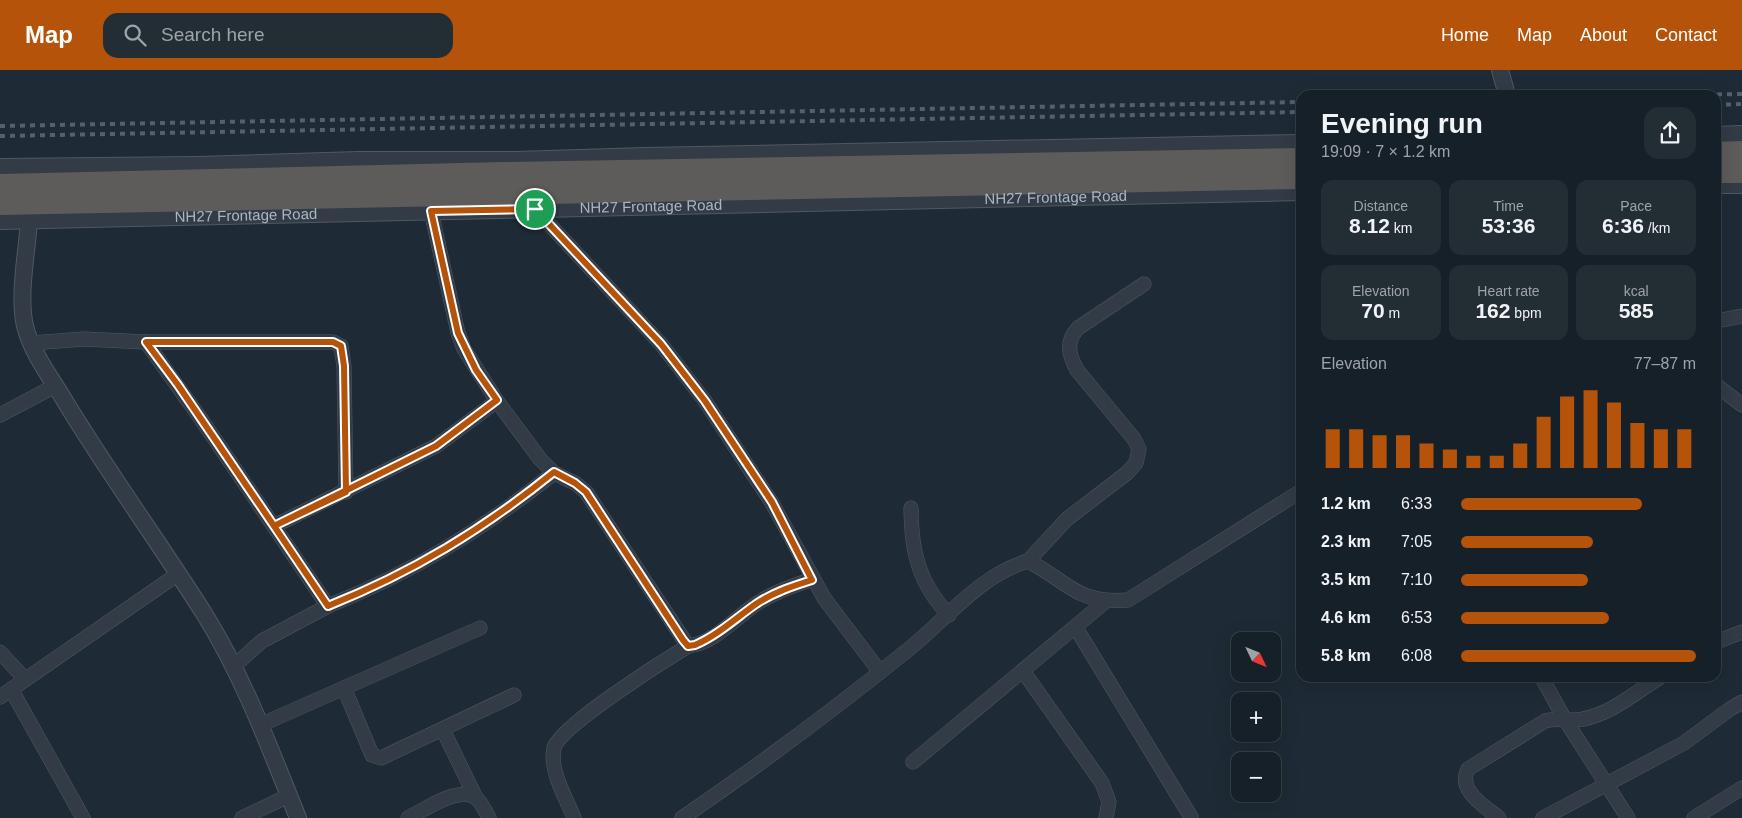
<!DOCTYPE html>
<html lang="en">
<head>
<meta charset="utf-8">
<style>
	body { margin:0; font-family:Arial,sans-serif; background:#232d34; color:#f1f3f6; height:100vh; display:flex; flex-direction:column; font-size:19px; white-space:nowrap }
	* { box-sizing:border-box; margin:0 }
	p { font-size:16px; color:#9ea3a8 }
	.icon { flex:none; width:28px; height:28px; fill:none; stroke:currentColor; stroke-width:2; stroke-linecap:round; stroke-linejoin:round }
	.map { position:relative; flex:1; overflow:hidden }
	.side { position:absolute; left:1296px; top:20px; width:425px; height:592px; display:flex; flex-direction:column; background:#162028; border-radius:15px; box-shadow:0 5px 20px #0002,0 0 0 1px #353e45 }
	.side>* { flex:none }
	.needle { width:32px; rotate:133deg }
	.buttons { position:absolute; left:1231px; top:562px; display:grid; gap:10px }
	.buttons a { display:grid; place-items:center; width:50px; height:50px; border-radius:10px; background:#162028; box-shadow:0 5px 20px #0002,0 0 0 1px #353e45; font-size:25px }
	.pin { position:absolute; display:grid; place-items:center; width:42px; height:42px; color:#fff; margin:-21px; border:2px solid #fff; border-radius:50%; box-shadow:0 1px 5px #0007 }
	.round { display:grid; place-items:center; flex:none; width:52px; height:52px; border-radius:15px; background:#232d34 }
	.headline { display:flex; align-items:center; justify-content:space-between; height:85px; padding:0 25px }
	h1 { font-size:28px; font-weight:700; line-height:38px }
	.figures { display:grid; grid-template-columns:repeat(3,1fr); gap:8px; height:85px; padding:5px 25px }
	.figures div { display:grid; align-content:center; border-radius:12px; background:#232d34; text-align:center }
	.figures b { font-size:21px; font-weight:700 }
	.figures small { font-size:14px; font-weight:400 }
	.figures p { font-size:14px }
	.chart { height:140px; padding:10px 25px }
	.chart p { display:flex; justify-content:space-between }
	.chart svg { width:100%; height:90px; margin-top:5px; stroke:#b45309; stroke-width:6 }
	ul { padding:0 25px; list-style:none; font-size:16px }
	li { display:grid; grid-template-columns:80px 60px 1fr; align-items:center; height:38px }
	li i { height:12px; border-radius:6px; background:#b45309 }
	header { display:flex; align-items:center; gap:30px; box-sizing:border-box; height:70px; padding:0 25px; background:#b45309; color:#fff }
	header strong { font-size:24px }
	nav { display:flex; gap:28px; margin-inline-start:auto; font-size:18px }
	.search { width:350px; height:45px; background:#232d34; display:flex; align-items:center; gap:12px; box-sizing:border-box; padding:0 18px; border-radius:15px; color:#9ea3a8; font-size:19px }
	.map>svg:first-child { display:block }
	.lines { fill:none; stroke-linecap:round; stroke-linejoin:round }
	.minor-casing { stroke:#4f5964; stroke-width:15 }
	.tertiary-casing { stroke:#4f5964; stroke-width:18 }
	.trunk-casing { stroke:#3d4650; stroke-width:24 }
	.minor { stroke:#323b46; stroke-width:14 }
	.tertiary { stroke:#323b46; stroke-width:16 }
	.trunk { stroke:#5e5c5a; stroke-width:22 }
	.rail { stroke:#54606d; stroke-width:4; stroke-dasharray:5 5; stroke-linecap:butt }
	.route-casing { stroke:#fff; stroke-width:10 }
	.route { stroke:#b45309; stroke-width:6 }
	.labels { text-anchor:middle; stroke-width:4; stroke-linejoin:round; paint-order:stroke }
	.street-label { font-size:15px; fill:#abb6c3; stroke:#18202a }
</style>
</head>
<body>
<header>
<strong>Map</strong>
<div class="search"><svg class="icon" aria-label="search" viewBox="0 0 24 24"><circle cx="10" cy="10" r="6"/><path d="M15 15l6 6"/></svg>Search here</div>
<nav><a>Home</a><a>Map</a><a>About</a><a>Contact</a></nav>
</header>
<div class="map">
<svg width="1742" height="748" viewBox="0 0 1742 748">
	<rect width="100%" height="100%" fill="#1e2a35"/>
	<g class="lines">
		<!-- minor casing -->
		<g class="minor-casing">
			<g id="minor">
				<polyline points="535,139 661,274 705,331 772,433 824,528 880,602"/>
				<path d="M431,141L458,263L464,279L497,331L540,389L554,403L575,413L586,422L688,576C715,573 735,548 756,534C774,522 793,516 813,509"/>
				<polyline points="1716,251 1742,246"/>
				<polyline points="146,272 201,349 328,536 262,571 233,597"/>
				<polyline points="31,273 84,269 146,272 333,272 341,276 344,296 346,422"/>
				<polyline points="1716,315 1742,335"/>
				<polyline points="0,345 55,316"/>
				<path d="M911,438C911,481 919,514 949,545"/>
				<polyline points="274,456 436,376 497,331"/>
				<path d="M1028,491L1067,449L1127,403L1136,393L1139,379L1134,369L1077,300C1069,285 1065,272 1078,258L1144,214"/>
				<path d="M328,536C413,502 482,460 554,403"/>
				<polyline points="1076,558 1191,747"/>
				<polyline points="1716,572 1742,562"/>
				<polyline points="0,582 24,608"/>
				<polyline points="1023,601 1102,713 1109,732 1106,748"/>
				<polyline points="1542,608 1564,648 1628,748"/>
				<polyline points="344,618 372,685 381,688 514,625"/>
				<polyline points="11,619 83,748"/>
				<polyline points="0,627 178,504"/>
				<polyline points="260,655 480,558"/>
				<polyline points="443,660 476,728"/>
				<polyline points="913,692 1106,531"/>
				<polyline points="242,748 288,726"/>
				<path d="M408,748C424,740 460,715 476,728C482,733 486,742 489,748"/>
				<path d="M574,748C566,728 549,700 554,678C560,656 665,590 688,576"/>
				<path d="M682,748C758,696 832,641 904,583C943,553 979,505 1028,491C1069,512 1076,534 1128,530L1301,421"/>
				<path d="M1499,748C1484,736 1457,720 1468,699L1545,651C1558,647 1570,652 1583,649C1611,644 1636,622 1659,608"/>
				<polyline points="1543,748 1684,673 1730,639 1742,632"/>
				<polyline points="1694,748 1742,718"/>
			</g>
		</g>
		<!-- tertiary casing -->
		<g class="tertiary-casing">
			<g id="tertiary">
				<polyline points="1500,0 1507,25"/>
				<polyline points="1716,65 1742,64"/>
				<polyline points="0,97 198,95 358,90 516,90 645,86 1301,73"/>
				<polyline points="1716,115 1742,115"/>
				<path id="s1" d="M0,151L1301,122"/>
				<path d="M29,151C27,182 18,226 25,256C32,284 52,309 66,333C110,405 160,474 205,545C244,608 270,679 298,748"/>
			</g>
		</g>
		<!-- trunk casing -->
		<g class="trunk-casing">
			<g id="trunk">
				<polyline points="1716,83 1742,82"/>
				<polyline points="1716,102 1742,102"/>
				<polyline points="0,115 503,103 1301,89"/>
				<polyline points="0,134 1301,108"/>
			</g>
		</g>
		<!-- minor -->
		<use href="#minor" class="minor"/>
		<!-- tertiary -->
		<use href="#tertiary" class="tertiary"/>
		<!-- trunk -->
		<use href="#trunk" class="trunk"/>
		<!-- rail -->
		<g class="rail">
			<polyline points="1687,25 1742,24"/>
			<polyline points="1716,35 1742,34"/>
			<polyline points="0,56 1301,32"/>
			<polyline points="0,66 1301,42"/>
		</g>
	</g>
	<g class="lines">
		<!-- route casing -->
		<g class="route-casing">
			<path id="route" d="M535,139L431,141L458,263L476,300L497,330L436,376L274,456L178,315L146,272H333L341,276L344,296L346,422L274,456L328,536C413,502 482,460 554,402L575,413L586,422L683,570L688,576L695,575C718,565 736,548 756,534C774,522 793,516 812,510L772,432L705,331L661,274L535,139"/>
		</g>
		<!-- route -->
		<use href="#route" class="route"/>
	</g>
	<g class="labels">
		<!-- street labels -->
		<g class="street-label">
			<text dy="5" stroke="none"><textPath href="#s1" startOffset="1056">NH27 Frontage Road</textPath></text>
			<text dy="5" stroke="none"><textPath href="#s1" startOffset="651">NH27 Frontage Road</textPath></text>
			<text dy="5" stroke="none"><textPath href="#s1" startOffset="246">NH27 Frontage Road</textPath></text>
		</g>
	</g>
</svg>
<div class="buttons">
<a><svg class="needle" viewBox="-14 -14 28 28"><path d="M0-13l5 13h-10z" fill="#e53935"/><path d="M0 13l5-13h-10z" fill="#9ea3a8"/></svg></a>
<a>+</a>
<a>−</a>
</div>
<div class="pin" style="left:535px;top:139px;background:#1e9e55"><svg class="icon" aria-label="arrive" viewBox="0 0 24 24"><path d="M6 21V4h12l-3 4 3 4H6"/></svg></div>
<section class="side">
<div class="headline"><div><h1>Evening run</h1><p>19:09 · 7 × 1.2 km</p></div><a class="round"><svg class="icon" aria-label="share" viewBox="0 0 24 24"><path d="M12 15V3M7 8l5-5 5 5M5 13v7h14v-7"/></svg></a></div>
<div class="figures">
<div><p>Distance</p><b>8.12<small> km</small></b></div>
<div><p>Time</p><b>53:36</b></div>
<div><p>Pace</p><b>6:36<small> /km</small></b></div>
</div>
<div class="figures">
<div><p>Elevation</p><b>70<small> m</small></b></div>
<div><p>Heart rate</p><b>162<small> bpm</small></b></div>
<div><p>kcal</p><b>585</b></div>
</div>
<div class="chart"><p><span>Elevation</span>77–87 m</p>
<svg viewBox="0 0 160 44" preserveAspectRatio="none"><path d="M5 44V25M15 44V25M25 44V28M35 44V28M45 44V32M55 44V35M65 44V38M75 44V38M85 44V32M95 44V19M105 44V9M115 44V6M125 44V12M135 44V22M145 44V25M155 44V25"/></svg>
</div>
<ul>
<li><b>1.2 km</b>6:33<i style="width:77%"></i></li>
<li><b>2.3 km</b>7:05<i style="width:56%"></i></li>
<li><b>3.5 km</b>7:10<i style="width:54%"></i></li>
<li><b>4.6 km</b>6:53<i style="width:63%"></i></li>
<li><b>5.8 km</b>6:08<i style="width:100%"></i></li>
</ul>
</section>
</div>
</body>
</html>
